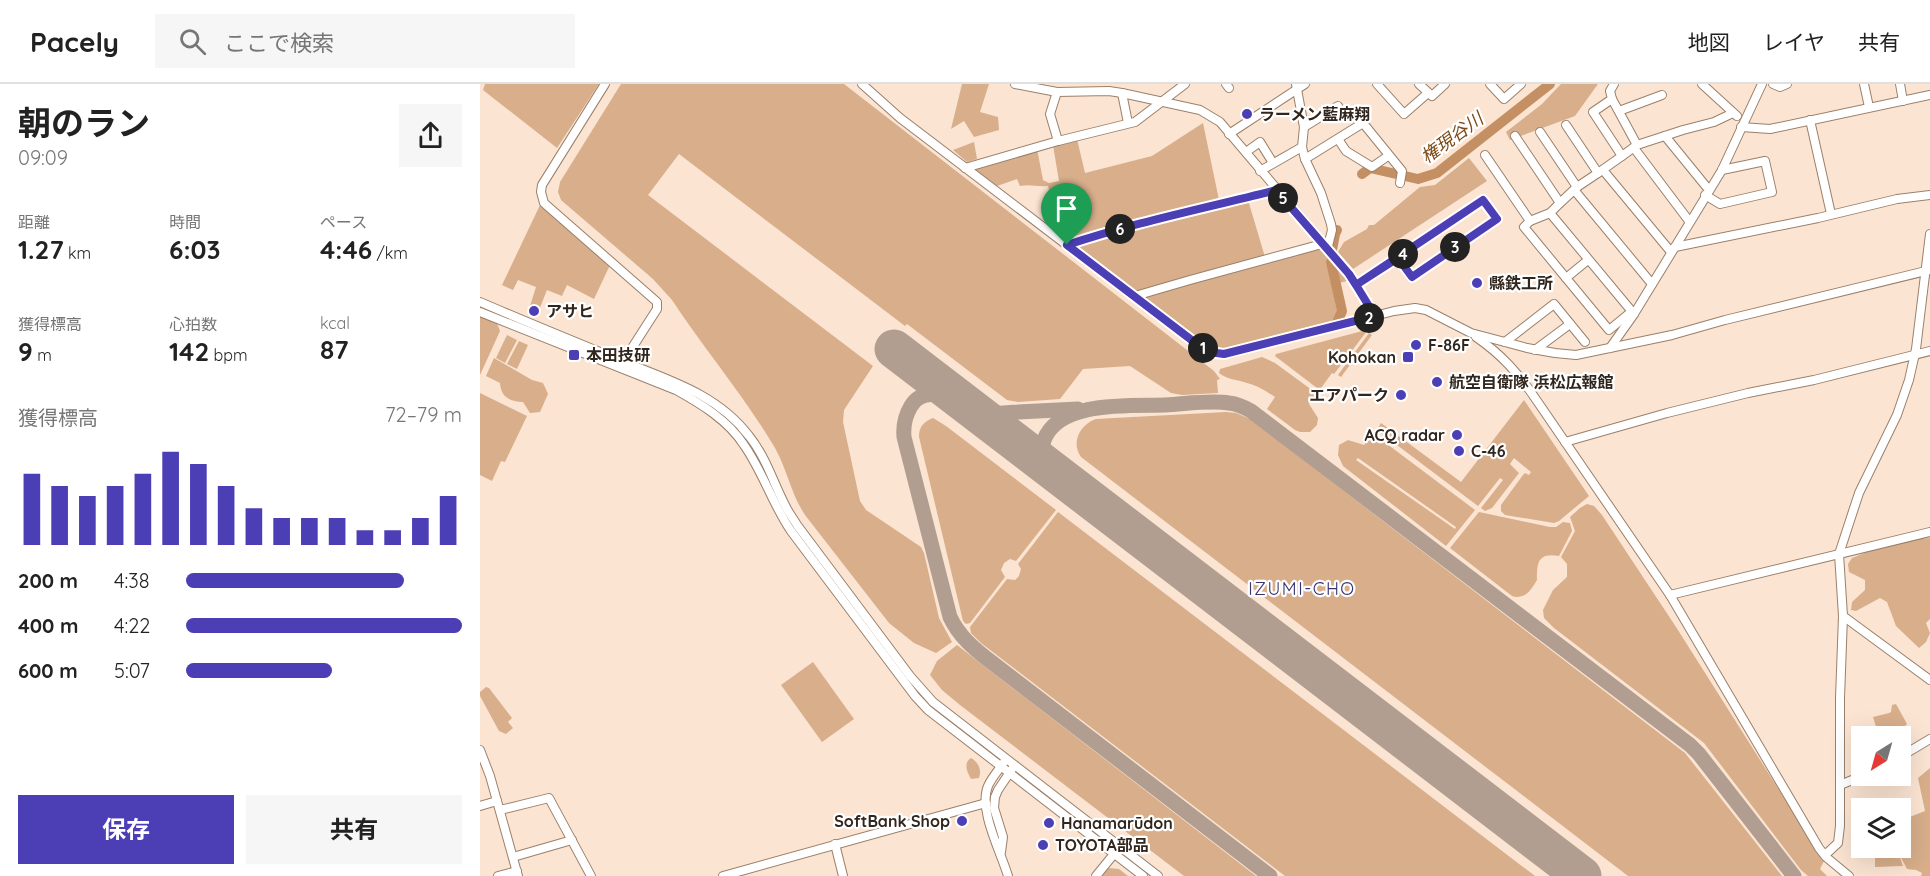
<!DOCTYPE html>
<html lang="ja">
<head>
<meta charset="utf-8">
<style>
	body { margin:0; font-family:Quicksand,"Noto Sans JP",sans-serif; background:#f6f6f6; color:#222; height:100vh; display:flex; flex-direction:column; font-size:22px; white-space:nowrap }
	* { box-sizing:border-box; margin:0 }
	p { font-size:20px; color:#767676 }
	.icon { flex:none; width:33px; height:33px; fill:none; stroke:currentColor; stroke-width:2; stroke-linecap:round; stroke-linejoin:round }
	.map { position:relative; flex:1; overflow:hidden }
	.drawer { display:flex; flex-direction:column; background:#fff; width:480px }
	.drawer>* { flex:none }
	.needle { width:39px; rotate:217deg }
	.buttons { position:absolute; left:1371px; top:642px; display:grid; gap:12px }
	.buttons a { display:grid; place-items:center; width:60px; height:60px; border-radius:0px; background:#fff; box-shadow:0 6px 24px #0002; font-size:30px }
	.pin { position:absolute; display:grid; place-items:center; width:51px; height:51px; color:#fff; margin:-62px -26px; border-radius:50% 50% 50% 0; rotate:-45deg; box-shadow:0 0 6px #0007 }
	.pin .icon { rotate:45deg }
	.km { position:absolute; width:30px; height:30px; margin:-15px; border-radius:50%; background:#222; color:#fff; font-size:16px; line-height:30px; text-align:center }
	.round { display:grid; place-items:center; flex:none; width:63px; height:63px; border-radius:0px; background:#f6f6f6 }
	.summary { display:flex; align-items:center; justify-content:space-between; height:102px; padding:0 18px }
	h1 { font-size:33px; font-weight:700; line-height:45px }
	.figures { display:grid; grid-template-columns:repeat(3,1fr); gap:9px; height:102px; padding:6px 18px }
	.figures div { display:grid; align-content:center }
	.figures b { font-size:26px; font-weight:700 }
	.figures small { font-size:16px; font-weight:400 }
	.figures p { font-size:16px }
	.chart { height:168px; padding:12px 18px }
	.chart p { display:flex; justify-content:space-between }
	.chart svg { width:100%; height:108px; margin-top:6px; stroke:#4c3eb5; stroke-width:6 }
	.cta { display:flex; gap:12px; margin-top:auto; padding:12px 18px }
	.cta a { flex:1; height:69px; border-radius:0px; background:#4c3eb5; color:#fff; font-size:24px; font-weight:700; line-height:69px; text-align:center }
	.cta a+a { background:#f6f6f6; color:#222 }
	ul { padding:0 18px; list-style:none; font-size:20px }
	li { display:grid; grid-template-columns:96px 72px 1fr; align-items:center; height:45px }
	li i { height:15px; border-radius:8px; background:#4c3eb5 }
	header { display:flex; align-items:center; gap:36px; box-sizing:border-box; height:84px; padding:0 30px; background:#fff; border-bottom:2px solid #e0e0e0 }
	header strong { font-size:28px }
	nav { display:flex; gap:33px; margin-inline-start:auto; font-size:21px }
	.search { width:420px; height:54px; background:#f6f6f6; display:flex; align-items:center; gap:15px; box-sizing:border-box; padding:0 21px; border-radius:0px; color:#767676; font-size:22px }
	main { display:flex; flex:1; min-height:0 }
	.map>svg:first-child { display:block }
	.green { fill:#d8ae8b; fill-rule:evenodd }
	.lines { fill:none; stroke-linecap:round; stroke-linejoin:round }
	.river { stroke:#c49063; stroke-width:10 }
	.taxiway { stroke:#b19e90; stroke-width:15 }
	.runway { stroke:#b19e90; stroke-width:39 }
	.minor-casing { stroke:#9a806b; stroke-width:10 }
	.minor { stroke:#fff; stroke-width:8 }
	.route-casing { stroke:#fff; stroke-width:12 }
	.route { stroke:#4c3eb5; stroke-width:8 }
	.poi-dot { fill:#4c3eb5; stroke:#fff; stroke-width:2 }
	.labels { text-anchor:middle; stroke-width:4.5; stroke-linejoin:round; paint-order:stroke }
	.poi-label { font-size:16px; font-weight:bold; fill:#31261d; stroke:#fff; text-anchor:start }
	.water-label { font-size:18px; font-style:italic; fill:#7d4a17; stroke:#fff }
	.neighbourhood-label { font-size:18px; letter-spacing:1.5px; fill:#373470; stroke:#fff }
</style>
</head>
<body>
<header>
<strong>Pacely</strong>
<div class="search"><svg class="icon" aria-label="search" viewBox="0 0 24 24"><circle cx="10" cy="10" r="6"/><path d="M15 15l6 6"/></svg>ここで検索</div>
<nav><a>地図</a><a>レイヤ</a><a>共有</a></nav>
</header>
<main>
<section class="drawer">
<div class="summary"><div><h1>朝のラン</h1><p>09:09</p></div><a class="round"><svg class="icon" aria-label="share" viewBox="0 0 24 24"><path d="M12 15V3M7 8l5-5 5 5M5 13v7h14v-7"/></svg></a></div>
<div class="figures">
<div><p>距離</p><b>1.27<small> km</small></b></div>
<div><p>時間</p><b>6:03</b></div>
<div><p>ペース</p><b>4:46<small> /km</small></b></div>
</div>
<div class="figures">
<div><p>獲得標高</p><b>9<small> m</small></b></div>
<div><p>心拍数</p><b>142<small> bpm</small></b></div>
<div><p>kcal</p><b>87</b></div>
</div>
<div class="chart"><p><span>獲得標高</span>72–79 m</p>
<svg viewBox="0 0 160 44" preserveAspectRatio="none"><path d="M5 44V15M15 44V20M25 44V24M35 44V20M45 44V15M55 44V6M65 44V11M75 44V20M85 44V29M95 44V33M105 44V33M115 44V33M125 44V38M135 44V38M145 44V33M155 44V24"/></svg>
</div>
<ul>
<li><b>200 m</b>4:38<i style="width:79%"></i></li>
<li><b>400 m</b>4:22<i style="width:100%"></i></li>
<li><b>600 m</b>5:07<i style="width:53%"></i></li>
</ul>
<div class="cta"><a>保存</a><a>共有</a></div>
</section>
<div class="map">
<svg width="1450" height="792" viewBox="0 0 1450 792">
	<rect width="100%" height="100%" fill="#fbe4d2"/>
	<!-- green -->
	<g class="green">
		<polygon points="5,0 119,0 77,64 3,6"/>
		<path d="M141,0H364L734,287L740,295L737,296L738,309L702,311L691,309L650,282L603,285L580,315L538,318L527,316L427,240L425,242L199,70L168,111L393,282L364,326L363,338L380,417L386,426L441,463L444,469L459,534L472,558L456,569L434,559L409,539L325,431C311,410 307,385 295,364C265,313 225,266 192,216L173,195L81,116L78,108L80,98Z"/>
		<polygon points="482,0 509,0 500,28 518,33 519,46 494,53 484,37 471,45"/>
		<polygon points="1081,0 1118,0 1095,32 1030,56 1026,48 1062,20"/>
		<path d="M723,39L739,116H768L785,173L843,162L871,196L855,200L852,203L857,227L853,240L749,267L736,266L726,262L579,149L568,102C558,103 550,100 540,102L537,95L517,102L492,83L557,65L563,96L569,99L579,97L573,61L597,55L605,89L672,72Z"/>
		<polygon points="494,58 497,75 487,78 473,66"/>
		<polygon points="989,74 1007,97 873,185 858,168 864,158 887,145 889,141 894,141 940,103 955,101"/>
		<polygon points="61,119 130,181 114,215 87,201 82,212 67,206 59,226 50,222 56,203 38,196 33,206 22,201"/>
		<polygon points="0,232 16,237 20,247 0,291"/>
		<polygon points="886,246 887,247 854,290 852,289 841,304 837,304 795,272 796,270"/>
		<polygon points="889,249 892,251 861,293 858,291"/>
		<polygon points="27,251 37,256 25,279 16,274"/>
		<polygon points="39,257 48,261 37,285 27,280"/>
		<path d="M782,273L795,279L836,309L829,320L838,334L837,341L830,348H820L815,346L787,325L795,313C786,307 778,302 767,299C756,295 748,296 739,289L740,285Z"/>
		<path d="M14,274L52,296L63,299L68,310L60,328L50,329L43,318C30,317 21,314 20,299L6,292Z"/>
		<polygon points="0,309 47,332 25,378 21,377 12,397 0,391"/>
		<polygon points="1044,316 1109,412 1079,437 1074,439 1025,431 1021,427 1021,421 1043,391 1045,389 1049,391 1051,388 1034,374 1030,380 1039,389 1012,424 1005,427 1001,424 1023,396 1020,394 998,422 897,346 901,339 981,398"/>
		<path d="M746,328L756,329L770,335L1205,669L1302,792H1148L601,373C591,359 599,341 616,335Z"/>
		<path d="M453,334L466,342L576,426L536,477L530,475L524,479L521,486L525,493L490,539L486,540L483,537L439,353C439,343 443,338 453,334Z"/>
		<path d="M892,351H895L995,426L966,462L863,382L858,371L859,361L868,356L884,361ZM878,374L976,443L975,445L876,376Z"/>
		<polygon points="1107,420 1114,422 1122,431 1196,543 1344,777 1340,785 1347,792 1328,792 1321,786 1224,659 1074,544 1064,534 1063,526 1073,506 1087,493 1087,480 1081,473 1095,447 1090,433 1100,424"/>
		<polygon points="578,428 1055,792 805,792 501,559 491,549 490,543 527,495 535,496 539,492 541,485 538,480"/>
		<path d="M999,428L1070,443H1076L1083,438L1090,439L1092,447L1079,472C1057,468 1057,480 1057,496C1051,506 1045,516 1032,512L970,464Z"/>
		<polygon points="1450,454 1450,535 1446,539 1450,549 1446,558 1439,564 1416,542 1407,518 1400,514 1376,527 1371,526 1372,518 1385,506 1385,496 1369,488 1368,480 1372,474 1414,457"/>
		<polygon points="477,561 776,792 704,792 480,621 462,606 450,591 457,577"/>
		<polygon points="333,578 374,635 342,658 301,601"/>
		<polygon points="6,603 9,604 32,634 28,638 33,644 26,650 19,647 0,612 0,608"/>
		<path d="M1416,620L1427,640C1420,647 1409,653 1399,652L1393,633L1409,629L1411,628L1412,621Z"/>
		<path d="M491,674C498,678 502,685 499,694L491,695C487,688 483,679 491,674Z"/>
		<path d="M1450,684V792H1441L1442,789L1436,786L1427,785L1418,768L1423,782L1395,783V767L1385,766L1386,764H1420C1420,753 1426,745 1427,734L1445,727L1438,694Z"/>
		<polygon points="628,784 639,785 648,792 621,792"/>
	</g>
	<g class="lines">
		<!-- river -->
		<g class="river">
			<polyline points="882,90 890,84 938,95 957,89 1070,0"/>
			<polyline points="852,166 855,150 857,146"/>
			<polyline points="851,178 862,227 857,239"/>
		</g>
		<!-- taxiway -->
		<g class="taxiway">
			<path d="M598,325C578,326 558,327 538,328C529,328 519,330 511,329C487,326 448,294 431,322C425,332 423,342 424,353L470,533C479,552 493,564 510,577L790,792"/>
			<path d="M575,389C567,380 560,369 564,356C579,316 651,322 685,321C706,320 729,316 749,319C757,320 764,323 771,327L1210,661L1219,670L1314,792"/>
		</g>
		<!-- runway -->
		<polyline class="runway" points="414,265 1102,792"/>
		<!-- minor casing -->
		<g class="minor-casing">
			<g id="minor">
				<polyline points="125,0 62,101 61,108 64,119 177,218 177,225 143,278 142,282"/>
				<path d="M382,0L420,34L722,264C732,269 740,271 751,269L914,227L935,224L946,226L991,249L1047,264L1075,269L1096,271L1192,251L1245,236L1450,186"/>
				<polyline points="535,0 577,8 629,7 642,9 720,26 740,38 869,190 895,232"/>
				<polyline points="746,0 749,4"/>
				<polyline points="816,0 824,43 822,63 825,75 841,109 851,140 852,146 847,166"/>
				<polyline points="897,0 924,30 948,9"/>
				<polyline points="939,0 952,12 965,0"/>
				<polyline points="1010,0 1024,15 1041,0"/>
				<polyline points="1222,0 1257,32"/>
				<polyline points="1293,0 1300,3 1307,0"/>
				<polyline points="1384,0 1389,23"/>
				<polyline points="1420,0 1423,17"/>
				<polyline points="577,8 570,30 578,57 655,38 705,0"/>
				<polyline points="642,9 648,39"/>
				<polyline points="1132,15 1157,61 1142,72"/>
				<polyline points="1139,27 1182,11"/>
				<polyline points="1330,36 1351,130"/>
				<polyline points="1086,41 1118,89 1097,103"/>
				<polyline points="824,43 858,22"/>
				<polyline points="1261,43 1290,45 1450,11"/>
				<polyline points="1060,48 1097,103 1080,119"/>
				<polyline points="749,50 825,0"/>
				<polyline points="1185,52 1229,106"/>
				<polyline points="858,55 866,67 892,83 908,72"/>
				<polyline points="1157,61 1203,46 1234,38 1253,29"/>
				<polyline points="1154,64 1209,137"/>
				<polyline points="766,68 780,58 793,79"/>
				<polyline points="1005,71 1050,137 1070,129 1080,119 1035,52"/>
				<polyline points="825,75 883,39 922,87 920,99"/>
				<polyline points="485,84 578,57"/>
				<polyline points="1123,86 1191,168"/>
				<polyline points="780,87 822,63"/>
				<polyline points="1118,89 1142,72 1113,28 1132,15 1130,7 1134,0"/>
				<polyline points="1095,107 1172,200"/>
				<polyline points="1225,111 1240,120 1292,108 1285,77 1242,86"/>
				<polyline points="1070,129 1154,230"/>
				<polyline points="1050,137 1044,143 1086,194"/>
				<path d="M587,161C656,138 726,124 796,106"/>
				<polyline points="1195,163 1338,134 1417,115 1450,111"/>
				<polyline points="1108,176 1086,194 1129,246 1151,228"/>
				<polyline points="876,201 1003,116 1017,135 931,193 918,174"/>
				<polyline points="655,212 710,196 842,160"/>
				<path d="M0,218C44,237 88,255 132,273C181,294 235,307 269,352C286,373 293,398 305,421C308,428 313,434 317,441L430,592L453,618L678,792"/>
				<path d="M0,228L196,306C221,320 248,336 264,361C283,388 292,419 311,447L435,612L448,626L663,792"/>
				<path d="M996,253C1021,270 1038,289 1055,314L1190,511L1339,764L1346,773L1369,792"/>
				<polyline points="1025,258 1074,220 1105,258"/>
				<polyline points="1130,264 1154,230 1242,86 1282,0"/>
				<polyline points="1055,266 1090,240"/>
				<polyline points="1085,358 1187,329 1268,309 1334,296 1450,267"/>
				<polyline points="1190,511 1450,448"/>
				<polyline points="1363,532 1450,596"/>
				<polyline points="0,666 10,692 38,792"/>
				<polyline points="1420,673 1450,655"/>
				<path d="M524,678C519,686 512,693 508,702C498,726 521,768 528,792"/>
				<polyline points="1360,701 1382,692"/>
				<polyline points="0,722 17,717"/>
				<polyline points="20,726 69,714 111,792"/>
				<polyline points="355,760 363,792"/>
				<polyline points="521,768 523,753 514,724 515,713 518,706 532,685"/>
				<polyline points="1345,771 1358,759 1360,742 1360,614 1363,532 1359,470 1379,409 1417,331 1429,296 1436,265 1450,150"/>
				<polyline points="33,773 92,756"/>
				<polyline points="18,792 37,787"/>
				<polyline points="243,792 506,719"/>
				<polyline points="616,792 634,770"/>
			</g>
		</g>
		<!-- minor -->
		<use href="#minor" class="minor"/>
	</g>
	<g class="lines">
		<!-- route casing -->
		<g class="route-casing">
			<path id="route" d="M587,161L722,264L729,268L744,270L895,232L876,201L918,174L932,193L1017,135L1003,116L876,201L869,190L796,106C726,124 656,138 587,161"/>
		</g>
		<!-- route -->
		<use href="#route" class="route"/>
	</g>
	<!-- markers -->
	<g class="poi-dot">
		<circle cx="767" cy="30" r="6"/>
		<circle cx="997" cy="199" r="6"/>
		<circle cx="54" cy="227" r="6"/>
		<circle cx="936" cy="261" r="6"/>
		<rect x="88" y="265" width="12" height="12" rx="3"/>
		<rect x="922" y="267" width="12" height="12" rx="3"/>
		<circle cx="957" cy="298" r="6"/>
		<circle cx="921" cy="311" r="6"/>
		<circle cx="977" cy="351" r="6"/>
		<circle cx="979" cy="367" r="6"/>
		<circle cx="482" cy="737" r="6"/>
		<circle cx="569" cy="739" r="6"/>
		<circle cx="563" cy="761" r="6"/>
	</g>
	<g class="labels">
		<!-- poi labels -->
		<g class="poi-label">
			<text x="779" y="36">ラーメン藍麻翔</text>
			<text x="1009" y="205">縣鉄工所</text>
			<text x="66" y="233">アサヒ</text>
			<text x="948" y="267">F-86F</text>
			<text x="106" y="277">本田技研</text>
			<text x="916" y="279" text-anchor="end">Kohokan</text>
			<text x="969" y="304">航空自衛隊 浜松広報館</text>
			<text x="909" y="317" text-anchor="end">エアパーク</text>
			<text x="965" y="357" text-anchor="end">ACQ radar</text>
			<text x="991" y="373">C-46</text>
			<text x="470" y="743" text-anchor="end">SoftBank Shop</text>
			<text x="581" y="745">Hanamarūdon</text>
			<text x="575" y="767">TOYOTA部品</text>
		</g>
		<!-- water labels -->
		<g class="water-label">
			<text transform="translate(972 54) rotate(-36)" y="6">権現谷川</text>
		</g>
		<!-- neighbourhood labels -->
		<g class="neighbourhood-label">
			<text x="822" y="511">IZUMI-CHO</text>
		</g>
	</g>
</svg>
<div class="buttons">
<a><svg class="needle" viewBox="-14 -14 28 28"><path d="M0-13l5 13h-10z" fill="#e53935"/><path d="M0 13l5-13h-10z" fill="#767676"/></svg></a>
<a><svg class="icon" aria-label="layers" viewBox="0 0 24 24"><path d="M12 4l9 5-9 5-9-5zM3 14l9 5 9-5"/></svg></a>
</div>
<div class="pin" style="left:587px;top:161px;background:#1e9e55"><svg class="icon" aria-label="arrive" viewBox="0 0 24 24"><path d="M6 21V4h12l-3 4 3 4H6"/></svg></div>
<b class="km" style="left:723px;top:264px">1</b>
<b class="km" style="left:889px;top:234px">2</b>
<b class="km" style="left:975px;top:163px">3</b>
<b class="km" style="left:923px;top:170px">4</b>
<b class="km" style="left:803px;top:114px">5</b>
<b class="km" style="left:640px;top:145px">6</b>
</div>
</main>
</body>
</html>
